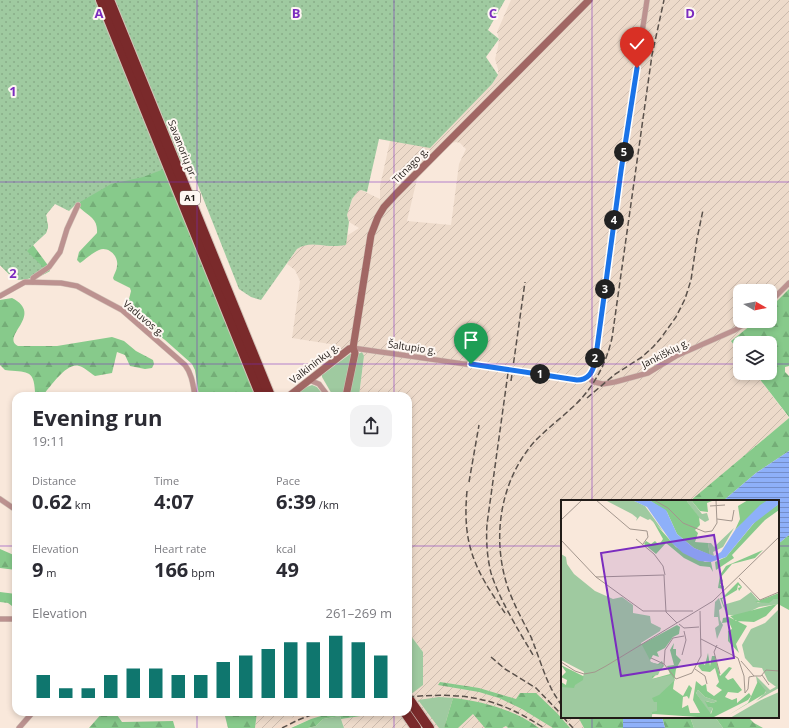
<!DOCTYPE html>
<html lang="en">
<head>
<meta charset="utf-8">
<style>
	body { margin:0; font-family:"Open Sans",sans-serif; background:#f2f2f3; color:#2b2b33; height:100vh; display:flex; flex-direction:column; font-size:15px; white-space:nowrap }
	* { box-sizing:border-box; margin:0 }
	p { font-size:13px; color:#7c7c81 }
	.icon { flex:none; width:22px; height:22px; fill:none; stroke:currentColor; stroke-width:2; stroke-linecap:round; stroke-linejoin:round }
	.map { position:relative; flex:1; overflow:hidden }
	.details { position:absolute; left:12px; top:392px; width:400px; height:324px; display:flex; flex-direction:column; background:#fff; border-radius:12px; box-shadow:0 2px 6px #0003 }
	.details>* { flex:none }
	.needle { width:26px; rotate:99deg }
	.tools { position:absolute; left:733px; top:284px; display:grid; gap:8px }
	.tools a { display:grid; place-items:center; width:44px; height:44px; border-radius:8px; background:#fff; box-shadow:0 2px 6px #0003; font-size:20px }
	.pin { position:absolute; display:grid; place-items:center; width:34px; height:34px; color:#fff; margin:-41px -17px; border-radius:50% 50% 50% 0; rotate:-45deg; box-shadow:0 0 4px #0007 }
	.pin .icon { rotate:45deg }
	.km { position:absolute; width:20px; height:20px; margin:-10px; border-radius:50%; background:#222; color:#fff; font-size:11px; line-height:20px; text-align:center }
	.round { display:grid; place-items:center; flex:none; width:42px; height:42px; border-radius:12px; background:#f2f2f3 }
	.summary { display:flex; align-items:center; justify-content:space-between; height:68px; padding:0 20px }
	h1 { font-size:22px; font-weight:700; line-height:30px }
	.stats { display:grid; grid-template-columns:repeat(3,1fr); gap:6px; height:68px; padding:4px 20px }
	.stats div { display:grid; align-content:center }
	.stats b { font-size:20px; font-weight:700 }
	.stats small { font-size:11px; font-weight:400 }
	.stats p { font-size:11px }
	.chart { height:112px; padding:8px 20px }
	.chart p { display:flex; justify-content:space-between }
	.chart svg { width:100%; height:72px; margin-top:4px; stroke:#0f766e; stroke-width:6 }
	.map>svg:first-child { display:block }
	.built { fill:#f2dac9 }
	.industrial { fill:url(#industrial-furrows); fill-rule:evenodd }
	.green { fill:#9fcaa0 }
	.forest { fill:url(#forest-firs) }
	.park { fill:url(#park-dots) }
	.water { fill:url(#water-rules) }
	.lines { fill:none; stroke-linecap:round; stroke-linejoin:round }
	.street-casing { stroke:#d2c3b8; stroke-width:6 }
	.secondary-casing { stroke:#d2c3b8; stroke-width:8 }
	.highway-casing { stroke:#d2c3b8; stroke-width:12 }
	.street { stroke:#bc9290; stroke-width:5 }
	.secondary { stroke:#a16764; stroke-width:7 }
	.highway { stroke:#7a2a2b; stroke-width:10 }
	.rail { stroke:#5a514b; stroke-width:1.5; stroke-dasharray:6 3; stroke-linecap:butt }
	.route-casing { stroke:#fff; stroke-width:8 }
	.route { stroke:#1a73e8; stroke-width:5 }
	.grid { fill:none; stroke:#7b2cbf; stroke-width:1; stroke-opacity:0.55 }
	.labels { text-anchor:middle; stroke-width:4; stroke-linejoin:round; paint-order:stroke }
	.shield { fill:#fef7f2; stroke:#645e59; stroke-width:1 }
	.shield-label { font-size:9px; font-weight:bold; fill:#221c18 }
	.street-label { font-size:10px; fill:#221c18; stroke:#fef7f2 }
	.inset-road { fill:none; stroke:#a3968d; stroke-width:1 }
	.view { fill:#7b2cbf; fill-opacity:0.15; stroke:#7b2cbf; stroke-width:2 }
	.inset-edge { fill:none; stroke:#221c18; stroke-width:2 }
	.grid-label { font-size:13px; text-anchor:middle; font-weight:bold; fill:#7b2cbf; stroke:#fef7f2; stroke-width:4; stroke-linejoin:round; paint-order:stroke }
</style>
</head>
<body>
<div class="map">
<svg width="789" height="728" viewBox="0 0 789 728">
	<defs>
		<pattern id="industrial-furrows" width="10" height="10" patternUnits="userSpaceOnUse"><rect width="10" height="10" fill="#eddaca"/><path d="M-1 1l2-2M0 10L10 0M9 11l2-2" fill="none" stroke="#cbbaad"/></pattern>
		<pattern id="forest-firs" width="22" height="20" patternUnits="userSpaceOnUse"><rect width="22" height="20" fill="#87ca8b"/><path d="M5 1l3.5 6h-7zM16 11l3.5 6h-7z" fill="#74ad77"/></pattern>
		<pattern id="park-dots" width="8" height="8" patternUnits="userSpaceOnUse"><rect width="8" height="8" fill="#9fcaa0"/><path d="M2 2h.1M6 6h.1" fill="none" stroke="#89ad89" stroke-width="1.8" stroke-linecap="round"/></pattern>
		<pattern id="water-rules" width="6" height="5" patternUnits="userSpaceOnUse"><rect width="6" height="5" fill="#8eb0f9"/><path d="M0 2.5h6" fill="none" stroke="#748ec9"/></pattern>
	</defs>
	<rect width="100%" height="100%" fill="#f9e8db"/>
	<!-- built -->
	<polygon class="built" points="305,712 334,712 311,719 289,728 273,728 293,717"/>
	<!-- industrial -->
	<g class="industrial">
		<path d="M511,0H789V289L770,308V291H740V321H756L731,341L740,353V373H755L789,418L690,501H562V682L559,683L562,688V717H578L584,728H433L410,695L423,652L408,632V396H359L364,357L362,352L340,349L330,344L292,338L300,281L295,270L287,264L297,249L303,245L310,244L331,246L359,228L349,222L347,215L352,199L358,191L361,190L380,199V186L390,141L492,84L498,75V69L495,59L498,47L499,39L497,32ZM456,142L460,143L466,149L459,164L451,225L407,221L417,179L452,143Z"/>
		<polygon points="257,712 299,712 299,714 273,728 255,728"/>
		<polygon points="387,712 401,712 412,728 344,728 341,719"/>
	</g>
	<!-- green -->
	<g class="green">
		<polygon points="362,352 364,356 359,396 348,396 358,354"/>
		<polygon points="352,353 344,396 333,396 322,377 322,375 350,354"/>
		<polygon points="312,385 317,387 324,396 296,396 304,388"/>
		<polygon points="408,632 423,652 423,685 410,695 408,692"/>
		<polygon points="439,697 453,698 444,728 439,728 418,700"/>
		<polygon points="340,716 344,728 308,728 316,726 323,719"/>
		<polygon points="690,717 715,717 723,728 694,728"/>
	</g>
	<!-- forest -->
	<g class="forest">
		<path d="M0,0H98L257,396H199L195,370L192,364L165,340L140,321L129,309L128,303L131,291L130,288L114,280L113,278C114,274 117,270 117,266C119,256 108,246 99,250C92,253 86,259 80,263L77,260L79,252L97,233C98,219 90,217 80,208L79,196L60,188L46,215L48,227L46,233L33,245L47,264L50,271C40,278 27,279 15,280L0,265Z"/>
		<polygon points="789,289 789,366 785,367 785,372 789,376 789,417 755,373 770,373 770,343 740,343 740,353 731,341 756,321 770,321 770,308"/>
		<path d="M12,298C45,315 0,336 18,346H57L112,337L124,341L136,351L153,360L154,364L152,368L145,369L130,366L125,355L117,352L112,373L95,376C90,373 84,367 79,366C67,362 51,386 44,394L35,392C34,368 26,373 5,370L0,365V300Z"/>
		<polygon points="789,418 789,451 756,473 723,501 690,501"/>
		<polygon points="789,535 789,610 778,604 778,544"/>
		<polygon points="0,549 16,556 16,570 0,568"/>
		<polygon points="0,592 16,594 16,609 8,603 0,602"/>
		<polygon points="440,682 479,688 516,699 520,693 536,693 557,713 570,728 553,728 522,709 499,698 479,692 438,685"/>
		<path d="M453,698C482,701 515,710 539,728H508L506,726L502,728H485L473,714L458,728H444Z"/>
		<polygon points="103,712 115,712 122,722 173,721 175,728 89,728"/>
		<polygon points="224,712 257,712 255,728 228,728"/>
		<polygon points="334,712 387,712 341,719 340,716 323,719 316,726 308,728 291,728 311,719"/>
		<polygon points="578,717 623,717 623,728 584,728"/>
		<polygon points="662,717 690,717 694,728 665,728"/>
		<polygon points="715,717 748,717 754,723 763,728 723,728"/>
	</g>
	<!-- park -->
	<path class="park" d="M0,0H505L488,30L499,39L486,57L498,75L492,84L430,148L379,139L367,192L361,190L358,191L352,199L347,215L349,222L346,245C340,246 335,246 329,246C317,245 308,242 297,249L261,300L251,297L239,289L188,160L143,177L111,184L75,205L69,211L55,204L46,215L48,227L46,233L27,251L45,269L27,279L15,280L0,265Z"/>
	<!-- water -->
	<g class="water">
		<polygon points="789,451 789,535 778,544 778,501 723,501 756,473"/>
		<polygon points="623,717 662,717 665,728 623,728"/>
	</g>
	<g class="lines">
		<!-- street casing -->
		<g class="street-casing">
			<g id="street">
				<polyline points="33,282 33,278 49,267 60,252 67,229 78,205"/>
				<path d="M0,296L25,282L61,283L77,286L122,310L185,365C192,374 193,385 195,396"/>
				<polyline points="770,302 789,283"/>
				<path d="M353,348L577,380C588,379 592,373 595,363L621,171L647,0"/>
				<polyline points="587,377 594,382 603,384 615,382 648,373 676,356 735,330 749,321"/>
				<polyline points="309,380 319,384 328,396"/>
				<polyline points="71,396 71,395 74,396"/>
				<polyline points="0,499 16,510"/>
				<polyline points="0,619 16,619"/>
				<polyline points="19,728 33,712"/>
			</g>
		</g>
		<!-- secondary casing -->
		<g class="secondary-casing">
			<g id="secondary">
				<polyline points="289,396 349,349 353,348"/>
				<polyline points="346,396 355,353 353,348 371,235 378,217 384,207 396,194 589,0"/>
			</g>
		</g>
		<!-- highway casing -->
		<g class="highway-casing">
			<g id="highway">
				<polyline points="101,0 261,396"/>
				<polyline points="109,0 270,396"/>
				<polyline points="408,698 429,728"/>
				<polyline points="405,712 416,728"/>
			</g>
		</g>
		<!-- street -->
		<use href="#street" class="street"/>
		<!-- secondary -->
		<use href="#secondary" class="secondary"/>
		<!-- highway -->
		<use href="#highway" class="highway"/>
		<!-- rail -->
		<g class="rail">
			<path d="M508,373L487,524C486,540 487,557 491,573C499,599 519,631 533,655"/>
			<polyline points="511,381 525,282"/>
			<polyline points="587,398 614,375 642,357 653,347 661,338 676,317 685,299 691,280 697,239 703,210"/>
			<polyline points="469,482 479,425"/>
			<path d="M467,491C462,545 475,570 505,613"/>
			<polyline points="491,657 505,669 536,688 562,715"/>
			<path d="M408,697C463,692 497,697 544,728"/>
			<path d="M562,706C558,700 554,694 551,688C543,672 538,654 531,637C523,621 514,605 508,588C491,538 500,479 536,440C548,428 562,417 574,406C594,387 606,364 612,338L652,55L664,0"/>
			<polyline points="563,717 573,728"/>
			<polyline points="282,728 298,720 319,712"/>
		</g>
	</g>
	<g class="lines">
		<!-- route casing -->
		<g class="route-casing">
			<path id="route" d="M471,364L577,380C588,380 592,373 595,363L621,171L637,68"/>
		</g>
		<!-- route -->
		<use href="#route" class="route"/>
	</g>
	<!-- grid -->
	<path class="grid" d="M197,0V396M394,0V396M592,0V501M0,182H789M0,364H740M770,364H789M0,546H16M408,546H562M778,546H789M197,712V728M394,712V728M592,717V728"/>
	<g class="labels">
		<!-- shield labels -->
		<rect class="shield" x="180" y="191" width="20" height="14" rx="3"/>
		<g class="shield-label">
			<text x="190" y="201">A1</text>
		</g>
		<!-- street labels -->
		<g class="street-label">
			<text transform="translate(183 149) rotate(68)" y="4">Savanorių pr.</text>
			<text transform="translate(410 165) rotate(-45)" y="4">Titnago g.</text>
			<text transform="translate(144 318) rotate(40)" y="4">Vaduvos g.</text>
			<text transform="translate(412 347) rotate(8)" y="4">Šaltupio g.</text>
			<text transform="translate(665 353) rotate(-27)" y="4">Jankiškių g.</text>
			<text transform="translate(314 363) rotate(-38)" y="4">Valkininkų g.</text>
		</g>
	</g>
	<!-- overview -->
	<g transform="translate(561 500)">
		<rect width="218" height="218" fill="#f9e8db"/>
		<path d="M44,0H71L84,6L102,31L89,19L87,20L79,16L75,21L76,18L71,14ZM125,0H130L141,14L146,13L148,20L144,22L138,18ZM173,28L162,47L152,52L153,56L149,55L147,43H150L153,47ZM190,92L198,101L196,103L213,99H217L218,104L198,107L182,115H167L162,105L179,100ZM158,98L161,108L158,110L159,120L162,125L156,139L154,128L158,125L157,117H153L154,102ZM195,176L209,190L218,185V188L195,201L205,192L196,182ZM137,190L144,197L156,201L152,203L145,201L148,207L152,208L149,214L135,193Z" fill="#9fcaa0"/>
		<path d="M88,0H125L138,17L139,25L134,30L137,33L134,42L147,43L149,55L133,48L116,34L106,12ZM130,0H151V1L146,3L147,12L139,11ZM187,0H207L174,30L179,19L177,6ZM218,4V10L204,20L171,55L173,58L155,70L154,62L165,57L198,17ZM92,21L115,47L144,62H150L152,72L149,67L139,66L123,58L105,43L95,54L83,44L85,41L90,44L94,41L98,45L102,39ZM202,50L194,58L171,64L160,77L162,81L159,85L163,86V89L157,88L159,75L165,66ZM177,82L181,87L178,91L177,88L180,87L177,85L176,90L161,99L165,113L159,98H161ZM218,93V104L217,99H213L208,103L194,102ZM216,104L205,116L193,122L175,121L169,116ZM168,117L186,126L175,144L178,153L167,141V131L171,129L168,122L161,123L162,118ZM116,125L119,127L118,134L112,137L104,148L96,152L98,157L92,155L88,162L97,164L101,161L103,166L91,179L109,174L106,166L113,165L109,150L113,143L112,149H115V155L120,160L115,169L112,189L122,196L128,185L131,188L128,199L126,196L122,197L121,208L127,205L129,213H139L132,200L135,181L141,186L145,184L146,191L153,196L161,190L155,186L158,182L154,168L149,172L141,171L137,166L140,162L144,165L147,153L149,166L151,156H154L159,176L168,167L171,168L164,177L167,180L172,178L181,190L177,193L167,192L164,197L171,200L176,198V203L188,193L190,196L187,200L151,218L93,214L63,218H0V182L5,185L6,180L0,177L5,172L0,165L22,176ZM137,190L144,197L156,201L152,203L144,201L147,207L152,208L150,214L135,193ZM197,181L205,191L203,194L166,216L187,203Z" fill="#87ca8b" fill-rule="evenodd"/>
		<path d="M0,54L5,57L6,64L13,74L34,91L52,99L61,97L72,105V113L89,116L90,123L100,128L99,131L80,143L90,162L98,165L100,162L102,164L97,175L91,176V179L110,175L114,180L98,195L91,198L93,202H96V211L91,212V218H0V187L13,188L14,185L22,180L23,172L0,160ZM218,109V189L207,181L201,168L192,167L184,158L181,145L190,129L204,123ZM218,192V218H169L200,200Z" fill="#9fcaa0"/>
		<path d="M71,0H88L105,10L116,34L133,48L153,56L160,52L174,30L199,5L207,0H218V4L192,24L165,57L150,62L138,61L122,53L111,43L86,7Z" fill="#8eb0f9"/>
		<path class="inset-road" d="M35,0L69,29L86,31L87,37L82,44M93,0L107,8L122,23L144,32L151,31L156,23L155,0M149,6L164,5M156,19L171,21L173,10M0,20L21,0M75,39L93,54L102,66L104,75M0,40L35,77L82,111H132M35,77L103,75L105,112M178,78L199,100L218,92M105,112L116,123M118,124L123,128L138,127M140,139L177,158L183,176L184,193L187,189L188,177L193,176M156,145L153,152L159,174M121,155L125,140L123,131M90,158L103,164L115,179L131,173L140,156L139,111M180,161L193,176H200L205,170L218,171M0,162L14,171L23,174L34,172L45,166L152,101L218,37M103,164L104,150L112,138L123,136M134,169L144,176L146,184M201,175L208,185"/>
		<path class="view" d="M153,35L173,158L60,176L40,53Z"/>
		<rect width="218" height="218" class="inset-edge"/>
	</g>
	<g class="grid-label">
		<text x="99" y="18">A</text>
		<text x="296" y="18">B</text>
		<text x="493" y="18">C</text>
		<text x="690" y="18">D</text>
		<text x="13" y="96">1</text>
		<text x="13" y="278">2</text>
	</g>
</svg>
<div class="tools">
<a><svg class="needle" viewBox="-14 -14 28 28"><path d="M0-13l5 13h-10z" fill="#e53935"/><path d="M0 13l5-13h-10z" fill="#7c7c81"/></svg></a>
<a><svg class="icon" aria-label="layers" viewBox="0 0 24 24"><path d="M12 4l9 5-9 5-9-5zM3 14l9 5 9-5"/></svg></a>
</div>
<div class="pin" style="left:471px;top:364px;background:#1e9e55"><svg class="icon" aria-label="arrive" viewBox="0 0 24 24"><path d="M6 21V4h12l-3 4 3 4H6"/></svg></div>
<div class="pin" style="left:637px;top:68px;background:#d93025"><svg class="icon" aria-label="check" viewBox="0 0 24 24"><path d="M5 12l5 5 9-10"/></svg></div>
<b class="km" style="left:540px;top:374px">1</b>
<b class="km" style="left:595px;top:358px">2</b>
<b class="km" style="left:605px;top:289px">3</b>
<b class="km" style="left:614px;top:220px">4</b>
<b class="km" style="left:624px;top:152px">5</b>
<section class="details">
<div class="summary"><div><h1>Evening run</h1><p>19:11</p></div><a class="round"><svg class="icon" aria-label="share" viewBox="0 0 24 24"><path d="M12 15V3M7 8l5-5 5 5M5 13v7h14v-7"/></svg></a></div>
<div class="stats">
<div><p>Distance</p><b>0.62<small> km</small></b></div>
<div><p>Time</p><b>4:07</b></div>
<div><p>Pace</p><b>6:39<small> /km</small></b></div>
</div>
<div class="stats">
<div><p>Elevation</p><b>9<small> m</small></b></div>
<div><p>Heart rate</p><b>166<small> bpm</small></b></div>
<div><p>kcal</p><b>49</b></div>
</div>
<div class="chart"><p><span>Elevation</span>261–269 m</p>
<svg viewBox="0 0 160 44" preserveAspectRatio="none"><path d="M5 44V30M15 44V38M25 44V38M35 44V30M45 44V26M55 44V26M65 44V30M75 44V30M85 44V22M95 44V18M105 44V14M115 44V10M125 44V10M135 44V6M145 44V10M155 44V18"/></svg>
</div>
</section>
</div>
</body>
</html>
